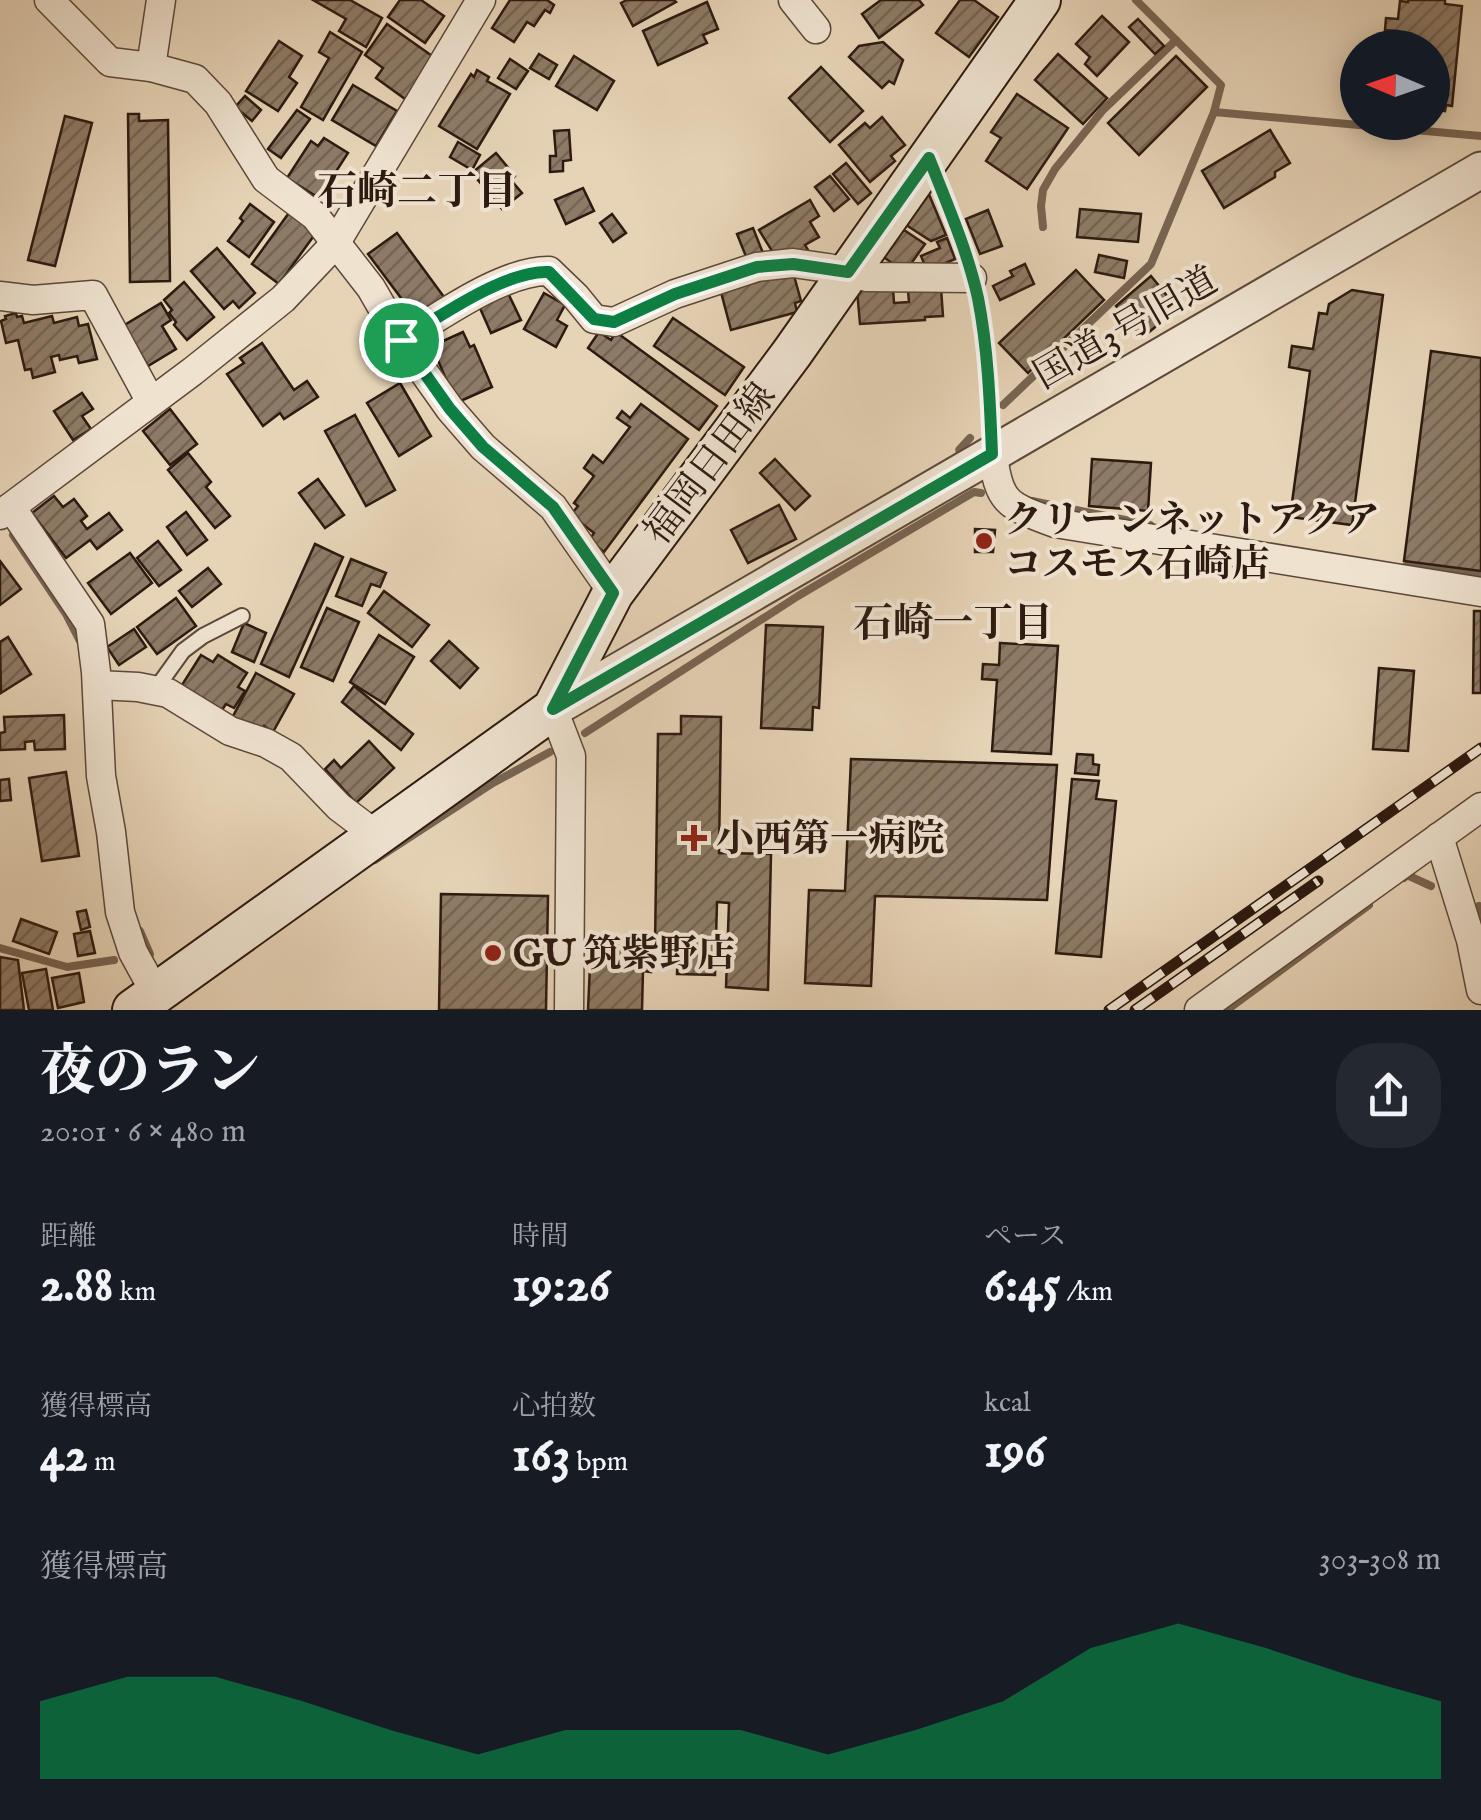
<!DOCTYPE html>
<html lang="ja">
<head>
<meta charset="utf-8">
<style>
	body { margin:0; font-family:"IM FELL English","Noto Serif JP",serif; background:#242831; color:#f1f3f6; height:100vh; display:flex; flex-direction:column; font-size:38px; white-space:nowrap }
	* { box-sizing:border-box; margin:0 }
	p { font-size:32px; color:#9ea1a6 }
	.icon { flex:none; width:55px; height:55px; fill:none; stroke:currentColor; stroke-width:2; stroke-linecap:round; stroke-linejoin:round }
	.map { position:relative; height:1010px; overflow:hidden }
	.details { display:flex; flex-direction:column; background:#171b24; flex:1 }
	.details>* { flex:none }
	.needle { width:65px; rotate:272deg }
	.controls { position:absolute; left:1340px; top:30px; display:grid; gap:20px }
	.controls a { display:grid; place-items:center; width:110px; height:110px; border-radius:50%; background:#171b24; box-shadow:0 5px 25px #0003; font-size:50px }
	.pin { position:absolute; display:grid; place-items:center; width:85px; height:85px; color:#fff; margin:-42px; border:5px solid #fff; border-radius:50%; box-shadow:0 2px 10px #0007 }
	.round { display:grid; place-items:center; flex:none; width:105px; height:105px; border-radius:40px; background:#242831 }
	.overview { display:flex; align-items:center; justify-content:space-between; height:170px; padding:0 40px }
	h1 { font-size:55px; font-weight:800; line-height:75px }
	.figures { display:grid; grid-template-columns:repeat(3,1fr); gap:15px; height:170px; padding:10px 40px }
	.figures div { display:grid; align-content:center }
	.figures b { font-size:50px; font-weight:800 }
	.figures small { font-size:28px; font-weight:400 }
	.figures p { font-size:28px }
	.chart { height:280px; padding:20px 40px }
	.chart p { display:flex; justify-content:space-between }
	.chart svg { width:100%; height:180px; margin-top:10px; fill:#0b8043; opacity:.7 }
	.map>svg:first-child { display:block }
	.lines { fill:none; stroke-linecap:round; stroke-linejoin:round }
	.stream { stroke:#776452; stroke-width:8 }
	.building { fill:url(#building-hatch); stroke:#2d1a10; stroke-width:2.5 }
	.service-casing { stroke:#5c483a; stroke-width:18 }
	.minor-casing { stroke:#5c483a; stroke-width:31 }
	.tertiary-casing { stroke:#5c483a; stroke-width:39 }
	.secondary-casing { stroke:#2d1a10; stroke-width:44 }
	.service { stroke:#efe3d0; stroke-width:14 }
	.minor { stroke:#efe3d0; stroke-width:28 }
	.tertiary { stroke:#efe3d0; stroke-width:35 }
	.secondary { stroke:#efe3d0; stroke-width:40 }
	.rail-casing { stroke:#2d1a10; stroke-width:11 }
	.rail { stroke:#efe3d0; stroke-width:8; stroke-dasharray:22; stroke-linecap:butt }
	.route-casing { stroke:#fff; stroke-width:20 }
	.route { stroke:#0b8043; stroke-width:12 }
	.poi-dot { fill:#8f2418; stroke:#efe3d0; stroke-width:4 }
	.labels { text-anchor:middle; stroke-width:8; stroke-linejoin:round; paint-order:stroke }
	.street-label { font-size:38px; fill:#2d1a10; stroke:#efe3d0 }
	.poi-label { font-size:38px; font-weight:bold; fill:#2d1a10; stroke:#efe3d0; text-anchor:start }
	.neighbourhood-label { font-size:40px; font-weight:bold; fill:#2d1a10; stroke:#efe3d0 }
</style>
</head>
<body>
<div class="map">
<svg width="1481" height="1010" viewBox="0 0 1481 1010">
	<defs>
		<pattern id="building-hatch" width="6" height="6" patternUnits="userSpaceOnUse" patternTransform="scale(2.5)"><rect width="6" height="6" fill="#8e7b67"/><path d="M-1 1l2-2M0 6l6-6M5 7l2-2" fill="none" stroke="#746453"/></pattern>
	</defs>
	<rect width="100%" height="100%" fill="#e7d4b7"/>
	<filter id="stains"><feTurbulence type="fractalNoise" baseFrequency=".002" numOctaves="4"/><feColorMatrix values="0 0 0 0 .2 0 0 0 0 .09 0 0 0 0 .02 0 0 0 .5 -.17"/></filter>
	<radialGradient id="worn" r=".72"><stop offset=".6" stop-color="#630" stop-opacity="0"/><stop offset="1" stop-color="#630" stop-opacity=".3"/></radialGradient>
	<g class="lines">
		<!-- stream -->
		<g class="stream">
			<polyline points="1214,112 1481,136"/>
			<polyline points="1043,227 1041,206 1043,190 1055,169 1103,110 1176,40"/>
			<polyline points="1003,405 1151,264 1214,112 1221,85 1136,0"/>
			<polyline points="960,452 959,450 970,438"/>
			<polyline points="1032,501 1150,525"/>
			<polyline points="13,535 66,614 81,643"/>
			<polyline points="1406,566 1481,574"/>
			<polyline points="585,733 798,596 974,492 981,493"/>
			<polyline points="375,860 493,783 550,752"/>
			<polyline points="1404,878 1407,875 1431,886"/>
			<polyline points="1479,906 1481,917"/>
			<polyline points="140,931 150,954"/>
			<polyline points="0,948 67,967 114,960"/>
			<polyline points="1227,1010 1369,905"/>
		</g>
	</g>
	<!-- building -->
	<g class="building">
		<polygon points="313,0 350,0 382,18 366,47 339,31 346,19"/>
		<polygon points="400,0 421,0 444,16 425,43 388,17"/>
		<polygon points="510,0 547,0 554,5 550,13 545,10 534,26 527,22 514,42 492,28"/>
		<polygon points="627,0 674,0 676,2 633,26 621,3"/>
		<polygon points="881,0 919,0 923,5 879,38 862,14"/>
		<polygon points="960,0 974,0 998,17 969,57 936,33"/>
		<polygon points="1408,0 1445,0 1445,4 1462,6 1452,106 1446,105 1445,111 1438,110 1438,114 1432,113 1432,48 1396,48 1398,31 1385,30 1386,18 1398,19 1400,1 1408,2"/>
		<polygon points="707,2 718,29 703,35 707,43 658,65 643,31"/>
		<polygon points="1102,16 1129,42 1097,76 1085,64 1090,57 1076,44"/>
		<polygon points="1138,19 1164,46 1155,54 1129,27"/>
		<polygon points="387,24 435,58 405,99 376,78 383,68 365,55"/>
		<polygon points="330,32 362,52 323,120 301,107 329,58 319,52"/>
		<polygon points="279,41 302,56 289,77 297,83 278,111 246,91"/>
		<polygon points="883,42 903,60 894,84 889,81 882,88 849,57 859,46"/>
		<polygon points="539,54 557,65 549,79 530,68"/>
		<polygon points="1058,54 1107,98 1083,124 1035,80"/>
		<polygon points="574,56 614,81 597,110 556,86"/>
		<polygon points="1176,56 1207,87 1139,155 1108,123"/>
		<polygon points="510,59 528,71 516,89 498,78"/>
		<polygon points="821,67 863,111 830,142 789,98"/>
		<polygon points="477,70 489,77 487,81 510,94 477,149 439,126 471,74 474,77"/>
		<polygon points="353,85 397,111 376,146 332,120"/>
		<polygon points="1017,94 1068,128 1027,189 986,161 1001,138 991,132"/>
		<polygon points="245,96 261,110 252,121 235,107"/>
		<polygon points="297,110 310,119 281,158 268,149"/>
		<polygon points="128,114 139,114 139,121 168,120 170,281 130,282"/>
		<polygon points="65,116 92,123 55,266 28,260"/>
		<polygon points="882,117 905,145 891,156 895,161 870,182 839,145 865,123 870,128"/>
		<polygon points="569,130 571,160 563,161 563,171 550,172 550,156 556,156 554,131"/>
		<polygon points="1270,130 1290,163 1275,172 1275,177 1224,208 1202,171"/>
		<polygon points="324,138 348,153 319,198 287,178 311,141 318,146"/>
		<polygon points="458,142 480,155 472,170 450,157"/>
		<polygon points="496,153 515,176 511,180 522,193 502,209 472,173"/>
		<polygon points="846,163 871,193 858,204 833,174"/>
		<polygon points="830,176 849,199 834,211 815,187"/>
		<polygon points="583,188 594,211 566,224 555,200"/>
		<polygon points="928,192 946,235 931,241 906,225"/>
		<polygon points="810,200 819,216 810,222 819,237 805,245 808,250 796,257 777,259 759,230"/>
		<polygon points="250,204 274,222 249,257 228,241 243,221 240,218"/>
		<polygon points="1080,209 1141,214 1138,242 1077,237"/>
		<polygon points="291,210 318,230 279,284 252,264"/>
		<polygon points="988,210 1002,246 980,254 966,219"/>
		<polygon points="612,214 626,233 613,242 600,223"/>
		<polygon points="753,228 763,253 747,259 737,234"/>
		<polygon points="901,228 925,244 905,272 882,256"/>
		<polygon points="397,233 444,297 416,318 368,254"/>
		<polygon points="947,238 955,259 927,271 921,256 940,248 937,242"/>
		<polygon points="217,248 255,293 239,308 233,301 224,309 191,271"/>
		<polygon points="1099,255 1127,261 1124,278 1095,272"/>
		<polygon points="1025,264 1034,284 1000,300 993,286 1013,276 1010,271"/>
		<polygon points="1076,270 1104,300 1028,373 999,343"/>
		<polygon points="793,272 801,301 795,303 797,312 731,330 721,292"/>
		<polygon points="1151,276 1173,303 1161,312 1166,318 1142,338 1116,306"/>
		<polygon points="184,282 214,317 187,340 174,325 176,322 169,313 172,310 164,300"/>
		<polygon points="893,288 894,303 909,302 908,291 941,288 943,316 925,317 925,320 860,324 857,290"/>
		<polygon points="1352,290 1383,295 1352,525 1290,517 1310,371 1289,367 1292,346 1313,349 1319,313 1327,314 1329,304"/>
		<polygon points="508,293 521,320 491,333 479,306"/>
		<polygon points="544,293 565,305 557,320 567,326 556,347 524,329"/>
		<polygon points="161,303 171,320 162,326 176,349 148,366 123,326"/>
		<polygon points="16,313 17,317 22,316 24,323 52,316 54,323 77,317 79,326 88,324 97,359 79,363 77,356 60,360 59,355 51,357 55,372 33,378 31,369 25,370 18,340 6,343 1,321 6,319 5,316"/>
		<polygon points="673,318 744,367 725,395 654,346"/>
		<polygon points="463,332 470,347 474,345 492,387 456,403 432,346"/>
		<polygon points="599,332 611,340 616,332 717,406 699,430 588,348"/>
		<polygon points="262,343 294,390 307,381 318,397 284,419 280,413 263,426 227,374 244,363 240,358"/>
		<polygon points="1431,351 1481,358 1481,571 1404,561"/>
		<polygon points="400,383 431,436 399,456 367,403"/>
		<polygon points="82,393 93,409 82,416 91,429 73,440 54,411"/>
		<polygon points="641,404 688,439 604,552 589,540 594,533 571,515 578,506 574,503 594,476 584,468 593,455 603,463 630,427 617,418 622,411 630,418"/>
		<polygon points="170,409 197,444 170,465 143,431"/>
		<polygon points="355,415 395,490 366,506 325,431"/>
		<polygon points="188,453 211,482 206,487 230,516 215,528 168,470"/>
		<polygon points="775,459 810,496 795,510 760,473"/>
		<polygon points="1092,459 1151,463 1148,511 1089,506"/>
		<polygon points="318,479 344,515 325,528 299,493"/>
		<polygon points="54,496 63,507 74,499 87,516 81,521 87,529 109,513 122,530 97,549 90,540 66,558 32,513"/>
		<polygon points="779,505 796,539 748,563 731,530"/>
		<polygon points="186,512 207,540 187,555 167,527"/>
		<polygon points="975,529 995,530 993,552 975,552"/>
		<polygon points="158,541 181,570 159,586 137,558"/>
		<polygon points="315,544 343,557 289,677 261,664"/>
		<polygon points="130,553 152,583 111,614 88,583"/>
		<polygon points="351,559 386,573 380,587 371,584 362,606 336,596"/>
		<polygon points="0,561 21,589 0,605"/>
		<polygon points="208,568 221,584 192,607 179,591"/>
		<polygon points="384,591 429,625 412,647 368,613"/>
		<polygon points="176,598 196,626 157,654 137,627"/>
		<polygon points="327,608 359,622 333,681 301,667"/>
		<polygon points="1474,611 1481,611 1481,693 1473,693"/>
		<polygon points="244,623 266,633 254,662 232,652"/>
		<polygon points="766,625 823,627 819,708 813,707 812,730 761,728"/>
		<polygon points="134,629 146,647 119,665 107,647"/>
		<polygon points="379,635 414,657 385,704 350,682"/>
		<polygon points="8,637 31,674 1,693 0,642"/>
		<polygon points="449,641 478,668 460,688 431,661"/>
		<polygon points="1000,643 1058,646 1051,754 992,751 997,680 982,679 983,664 999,665"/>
		<polygon points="201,655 213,662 218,655 247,673 238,687 245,691 234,708 226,704 220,713 180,688"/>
		<polygon points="1379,668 1414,671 1408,751 1373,749"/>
		<polygon points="256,673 294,694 273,732 264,726 260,733 232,718"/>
		<polygon points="354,686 413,734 401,750 342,702"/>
		<polygon points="64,715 65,749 35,750 34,741 25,742 25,749 0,750 0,733 5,732 4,717"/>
		<polygon points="681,716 721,717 719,853 771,854 768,990 726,987 729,903 717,902 715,975 677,974 678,948 655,946 658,734 681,734"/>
		<polygon points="369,741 394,768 356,803 325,769 334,760 341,768"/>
		<polygon points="1077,754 1093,755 1093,764 1099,765 1098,775 1075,773"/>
		<polygon points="851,759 1057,765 1047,900 875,896 871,986 805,983 809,890 845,891"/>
		<polygon points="66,772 79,856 42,861 29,778"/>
		<polygon points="9,779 11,800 0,801 0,780"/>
		<polygon points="1072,779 1099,781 1096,799 1116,801 1101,957 1056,953"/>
		<polygon points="441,894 548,896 546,1010 439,1010"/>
		<polygon points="86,910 90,927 81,930 77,912"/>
		<polygon points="21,919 57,932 49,954 13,941"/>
		<polygon points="90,931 95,953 78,956 74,934"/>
		<polygon points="591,943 620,944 620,949 651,950 651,972 643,971 642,1010 588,1010"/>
		<polygon points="0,957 18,960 24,1010 0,1010"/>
		<polygon points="46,969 53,1010 29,1010 22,973"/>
		<polygon points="79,973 84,1002 58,1008 52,978"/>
	</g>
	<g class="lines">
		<!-- service casing -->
		<g class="service-casing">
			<g id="service">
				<path d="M931,163C948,207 967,250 977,296C989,347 990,401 993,453"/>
				<polyline points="155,690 183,651 203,636 242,616"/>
			</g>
		</g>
		<!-- minor casing -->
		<g class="minor-casing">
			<g id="minor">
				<polyline points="49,0 110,62 151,67 195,79 218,103 266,179 315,216 371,288 401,340 450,409 483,447 553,507 613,593"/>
				<polyline points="793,0 816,29"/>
				<polyline points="151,67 161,0"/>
				<polyline points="0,296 33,300 93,295 151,402"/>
				<path d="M401,340C439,317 504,270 549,271L576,297L594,319L614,322L675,294L757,267L793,263L828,268L867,277L972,278"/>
				<path d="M993,453C998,505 1010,506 1055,523L1481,592"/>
				<polyline points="11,507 90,624 96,672 101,776 111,832 120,912 133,952 156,994"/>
				<polyline points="0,515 193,371 283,299 335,244 481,0"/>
				<polyline points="97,685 138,687 168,693 230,731 266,743 291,757 339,807 376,835"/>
				<polyline points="553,709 571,756 569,1010"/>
				<polyline points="1439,837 1471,940 1481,990"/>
				<polyline points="1199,1010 1481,807"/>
			</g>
		</g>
		<!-- tertiary casing -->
		<g class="tertiary-casing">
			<polyline id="tertiary" points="553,709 1481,170"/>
		</g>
		<!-- secondary casing -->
		<g class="secondary-casing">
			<polyline id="secondary" points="133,1010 553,709 613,593 792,353 1040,0"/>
		</g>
		<!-- service -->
		<use href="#service" class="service"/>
		<!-- minor -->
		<use href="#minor" class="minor"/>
		<!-- tertiary -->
		<use href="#tertiary" class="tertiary"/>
		<!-- secondary -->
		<use href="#secondary" class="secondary"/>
		<!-- rail casing -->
		<g class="rail-casing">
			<g id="rail">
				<polyline points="1109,1010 1481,748"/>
				<polyline points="1135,1010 1318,881"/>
			</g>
		</g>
		<!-- rail -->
		<use href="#rail" class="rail"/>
	</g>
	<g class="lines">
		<!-- route casing -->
		<g class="route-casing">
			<path id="route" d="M929,158C947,204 967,249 978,298C988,349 990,402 992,454L553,709L613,593L553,507L483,447L450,409L401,340C439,317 505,270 549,272L594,319L614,322L675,294L757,267L793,264L848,272Z"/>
		</g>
		<!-- route -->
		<use href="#route" class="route"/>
	</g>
	<!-- markers -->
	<g class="poi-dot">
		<circle cx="984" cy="541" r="10"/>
		<path d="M689 823h10v10h10v10h-10v10h-10v-10h-10v-10h10z"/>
		<circle cx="493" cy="953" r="10"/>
	</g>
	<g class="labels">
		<!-- street labels -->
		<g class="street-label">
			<text transform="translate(1125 327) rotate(-30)" y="13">国道3号旧道</text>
			<text transform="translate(709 463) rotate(-53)" y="13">福岡日田線</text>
		</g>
		<!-- poi labels -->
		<g class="poi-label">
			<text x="1004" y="532">クリーンネットアクア<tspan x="1004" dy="44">コスモス石崎店</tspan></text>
			<text x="716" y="851">小西第一病院</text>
			<text x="513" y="966">GU 筑紫野店</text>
		</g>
		<!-- neighbourhood labels -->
		<g class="neighbourhood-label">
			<text x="417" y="204">石崎二丁目</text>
			<text x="953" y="636">石崎一丁目</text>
		</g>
	</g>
	<rect width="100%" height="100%" filter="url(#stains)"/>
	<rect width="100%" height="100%" fill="url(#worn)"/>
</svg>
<div class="controls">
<a><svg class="needle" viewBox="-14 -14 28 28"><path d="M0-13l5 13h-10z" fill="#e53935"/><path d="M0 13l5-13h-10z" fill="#9ea1a6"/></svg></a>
</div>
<div class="pin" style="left:401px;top:340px;background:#1e9e55"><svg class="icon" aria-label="arrive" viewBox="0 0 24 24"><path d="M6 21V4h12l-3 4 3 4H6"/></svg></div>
</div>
<section class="details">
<div class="overview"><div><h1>夜のラン</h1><p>20:01 · 6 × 480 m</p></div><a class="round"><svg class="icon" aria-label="share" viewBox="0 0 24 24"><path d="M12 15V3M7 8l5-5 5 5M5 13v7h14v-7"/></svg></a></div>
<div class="figures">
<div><p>距離</p><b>2.88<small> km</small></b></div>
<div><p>時間</p><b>19:26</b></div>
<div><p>ペース</p><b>6:45<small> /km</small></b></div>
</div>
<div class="figures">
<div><p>獲得標高</p><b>42<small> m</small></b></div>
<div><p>心拍数</p><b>163<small> bpm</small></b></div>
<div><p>kcal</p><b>196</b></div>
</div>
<div class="chart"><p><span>獲得標高</span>303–308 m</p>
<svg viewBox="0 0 160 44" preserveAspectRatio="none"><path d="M0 44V25L10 19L20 19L30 25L40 32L50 38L60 32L70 32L80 32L90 38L100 32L110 25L120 12L130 6L140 12L150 19L160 25V44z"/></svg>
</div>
</section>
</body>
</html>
